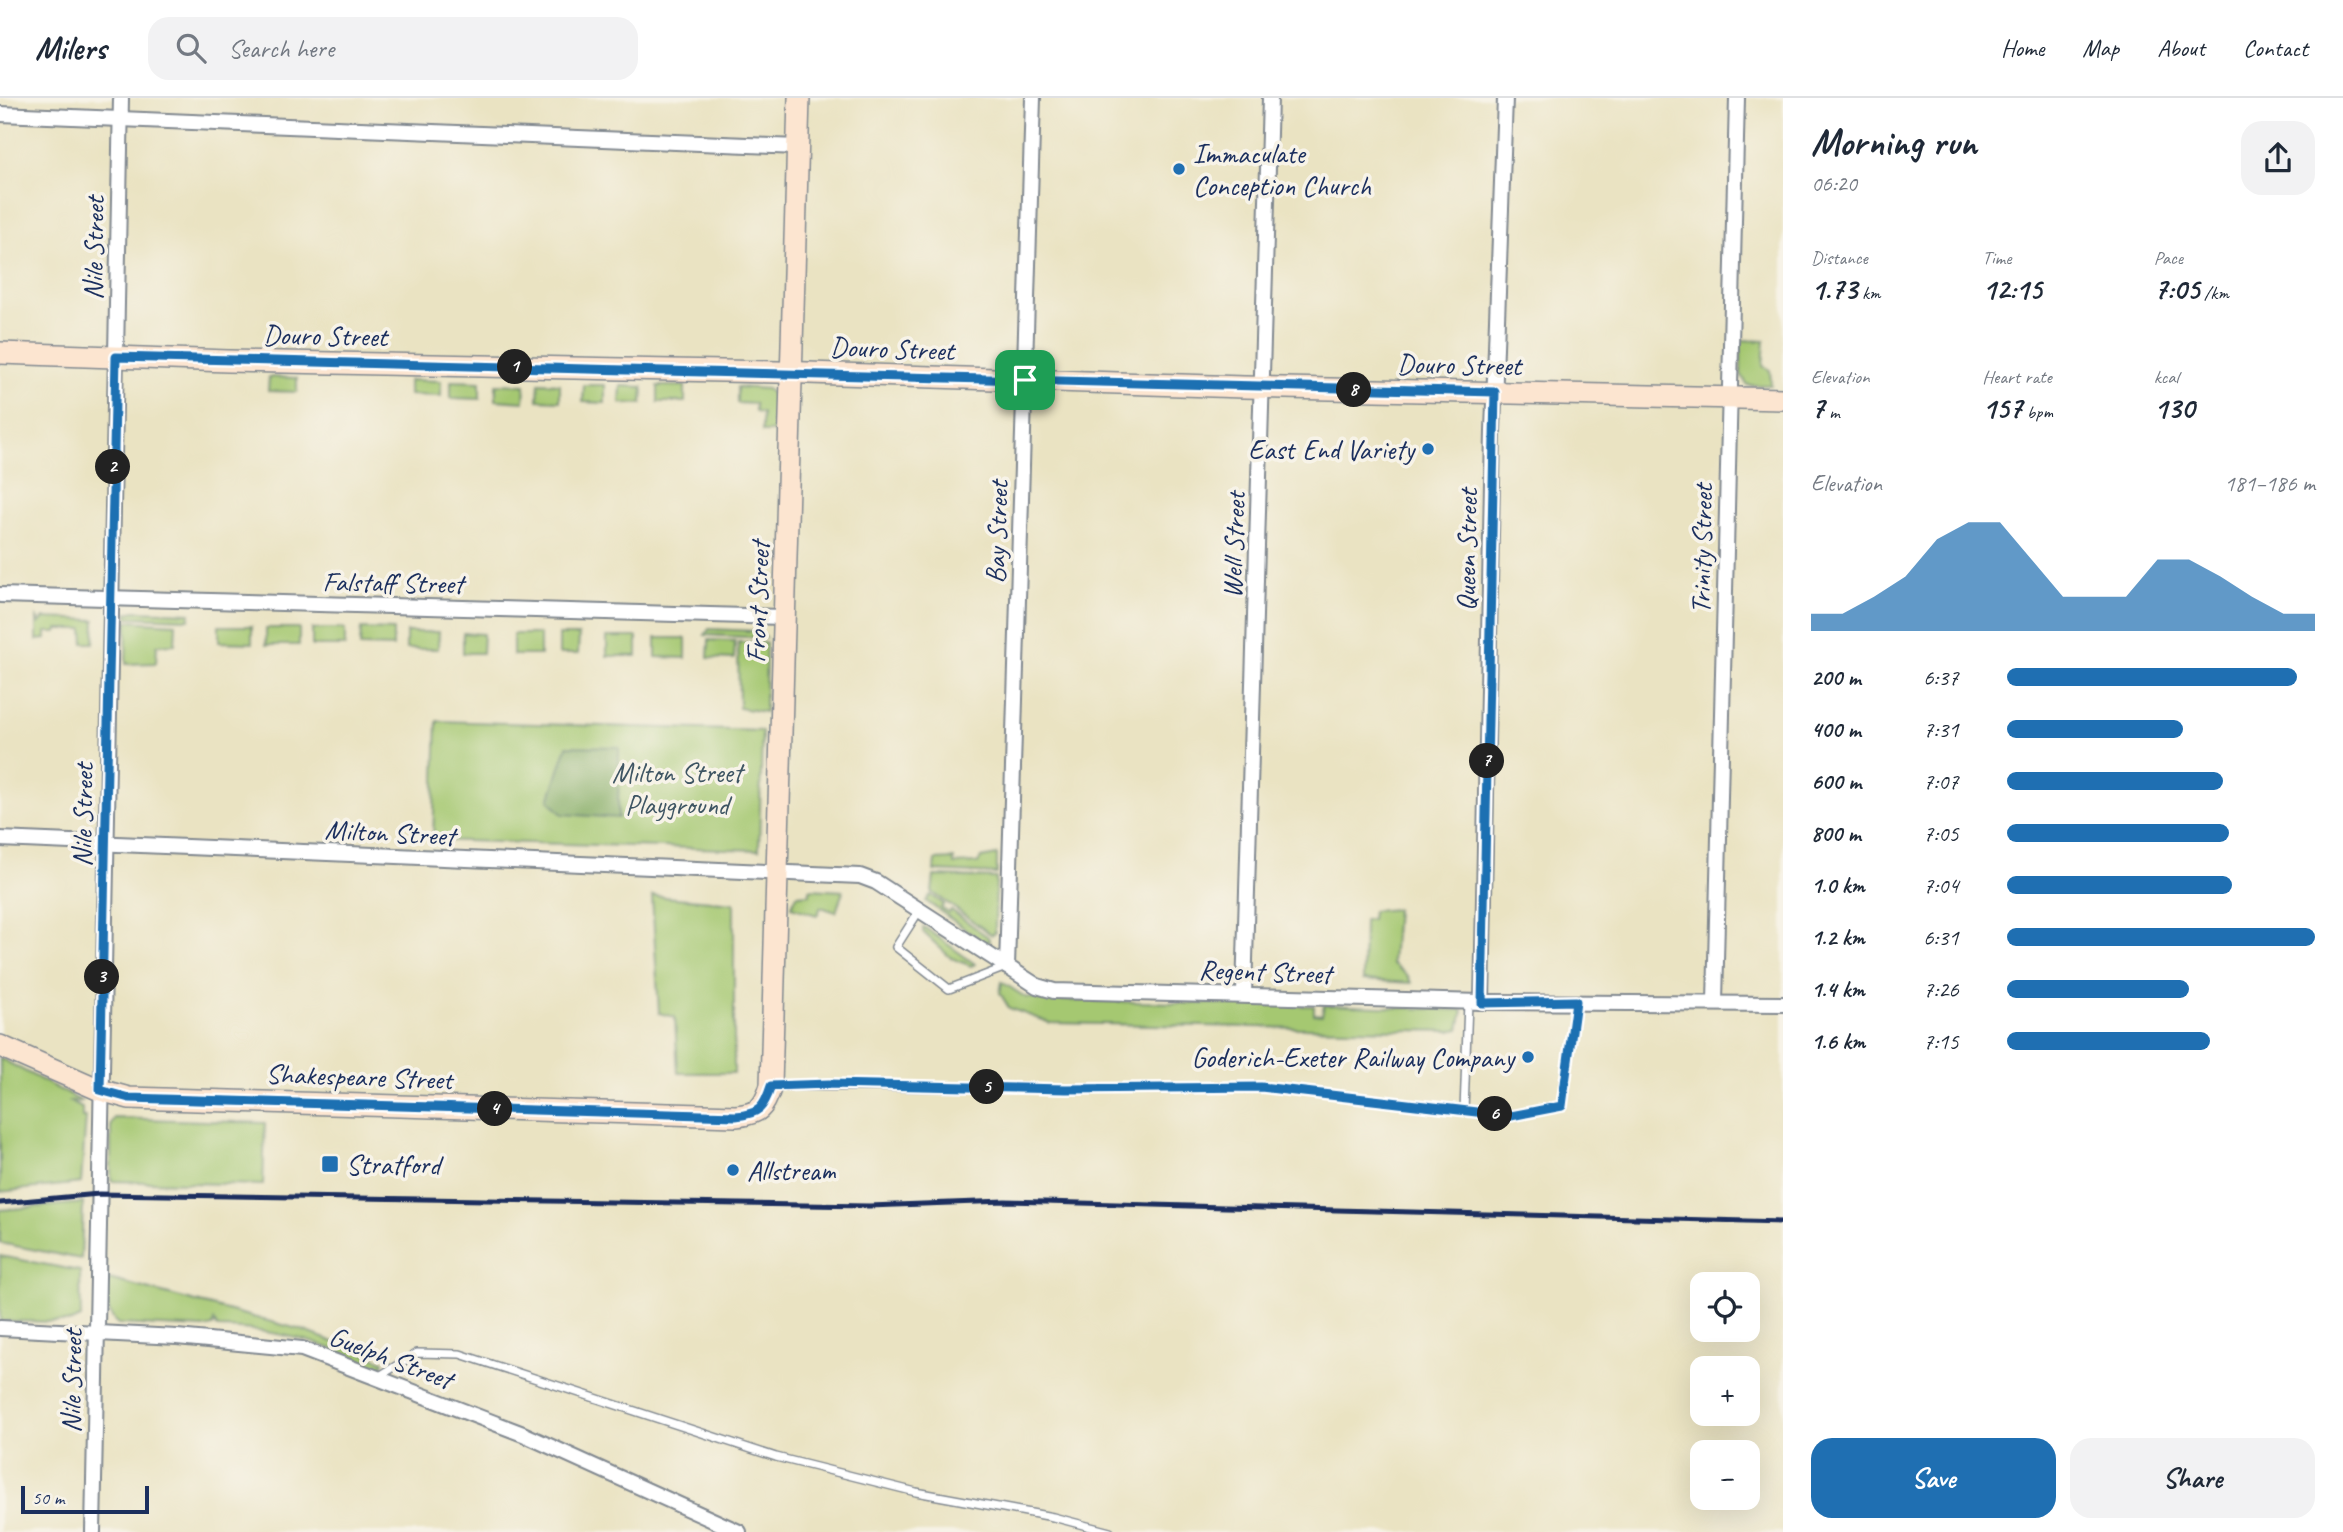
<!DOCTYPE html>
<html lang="en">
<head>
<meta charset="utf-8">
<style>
	body { margin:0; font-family:Caveat,sans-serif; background:#f2f2f3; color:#1f2937; height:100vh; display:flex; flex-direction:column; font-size:26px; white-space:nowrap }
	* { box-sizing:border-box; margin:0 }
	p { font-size:23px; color:#747a83 }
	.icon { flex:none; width:38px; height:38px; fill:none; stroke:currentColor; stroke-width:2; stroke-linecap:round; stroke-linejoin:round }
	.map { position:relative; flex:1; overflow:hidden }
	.panel { display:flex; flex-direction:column; background:#fff; width:560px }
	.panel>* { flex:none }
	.controls { position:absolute; left:1690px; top:1174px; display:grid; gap:14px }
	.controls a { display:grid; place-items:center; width:70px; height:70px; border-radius:14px; background:#fff; box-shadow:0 7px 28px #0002; font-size:35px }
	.scale { position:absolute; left:21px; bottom:18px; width:128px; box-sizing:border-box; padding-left:7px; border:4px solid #1b2f5e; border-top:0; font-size:19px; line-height:24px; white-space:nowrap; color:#1b2f5e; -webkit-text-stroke:5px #f7f3e8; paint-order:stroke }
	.pin { position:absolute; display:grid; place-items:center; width:60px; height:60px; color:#fff; margin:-30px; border-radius:14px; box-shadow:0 4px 10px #0006 }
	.km { position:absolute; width:35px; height:35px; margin:-18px; border-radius:50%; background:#222; color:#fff; font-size:19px; line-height:35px; text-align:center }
	.round { display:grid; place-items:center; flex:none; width:74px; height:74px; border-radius:21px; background:#f2f2f3 }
	.summary { display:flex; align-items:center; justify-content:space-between; height:119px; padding:0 28px }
	h1 { font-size:38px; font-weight:700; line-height:52px }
	.figures { display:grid; grid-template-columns:repeat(3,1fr); gap:10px; height:119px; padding:7px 28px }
	.figures div { display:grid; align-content:center }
	.figures b { font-size:30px; font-weight:700 }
	.figures small { font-size:19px; font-weight:400 }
	.figures p { font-size:19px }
	.chart { height:196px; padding:14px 28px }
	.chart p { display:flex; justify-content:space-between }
	.chart svg { width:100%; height:126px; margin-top:7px; fill:#1f6fb2; opacity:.7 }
	.action { display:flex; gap:14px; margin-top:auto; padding:14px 28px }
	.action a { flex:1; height:80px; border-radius:21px; background:#1f6fb2; color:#fff; font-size:28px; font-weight:700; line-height:80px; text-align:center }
	.action a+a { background:#f2f2f3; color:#1f2937 }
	ul { padding:0 28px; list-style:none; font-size:23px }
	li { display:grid; grid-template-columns:112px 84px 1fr; align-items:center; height:52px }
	li i { height:18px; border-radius:9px; background:#1f6fb2 }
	header { display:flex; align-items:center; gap:42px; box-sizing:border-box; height:98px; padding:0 35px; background:#fff; border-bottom:2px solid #e0e1e3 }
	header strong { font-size:33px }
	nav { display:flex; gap:38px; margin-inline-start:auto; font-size:24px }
	.search { width:490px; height:63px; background:#f2f2f3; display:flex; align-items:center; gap:18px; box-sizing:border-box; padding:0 24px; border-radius:21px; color:#747a83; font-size:26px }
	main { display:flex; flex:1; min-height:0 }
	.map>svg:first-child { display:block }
	.green { fill:#a5c871; stroke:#607c68; stroke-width:2 }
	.forest { fill:#84ac63; stroke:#506e60; stroke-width:2 }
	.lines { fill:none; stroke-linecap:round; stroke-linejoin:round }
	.lane-casing { stroke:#828990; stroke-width:10 }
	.street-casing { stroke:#828990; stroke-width:18 }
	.secondary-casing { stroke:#828990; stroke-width:24 }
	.lane { stroke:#fff; stroke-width:7 }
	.street { stroke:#fff; stroke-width:14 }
	.secondary { stroke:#fce5d0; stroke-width:21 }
	.rail { stroke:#1b2f5e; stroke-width:5 }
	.route-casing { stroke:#fff; stroke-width:14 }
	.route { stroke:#1f6fb2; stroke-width:9 }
	.poi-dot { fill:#1f6fb2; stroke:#f7f3e8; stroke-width:2.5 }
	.labels { text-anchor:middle; stroke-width:7; stroke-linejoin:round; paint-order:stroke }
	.poi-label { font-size:28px; fill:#1b2f5e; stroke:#f7f3e8; text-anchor:start }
	.street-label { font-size:28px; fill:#1b2f5e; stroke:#f7f3e8 }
	.park-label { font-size:28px; fill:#3e5563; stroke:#f7f3e8 }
</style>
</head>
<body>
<header>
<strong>Milers</strong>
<div class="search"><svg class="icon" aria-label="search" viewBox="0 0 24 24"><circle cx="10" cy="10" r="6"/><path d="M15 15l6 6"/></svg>Search here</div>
<nav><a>Home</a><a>Map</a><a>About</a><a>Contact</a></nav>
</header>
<main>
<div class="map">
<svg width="1783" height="1434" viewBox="0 0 1783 1434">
	<rect width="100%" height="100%" fill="#f7f3e8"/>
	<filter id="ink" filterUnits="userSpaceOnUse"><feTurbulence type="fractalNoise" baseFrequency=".0143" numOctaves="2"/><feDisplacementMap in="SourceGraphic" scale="14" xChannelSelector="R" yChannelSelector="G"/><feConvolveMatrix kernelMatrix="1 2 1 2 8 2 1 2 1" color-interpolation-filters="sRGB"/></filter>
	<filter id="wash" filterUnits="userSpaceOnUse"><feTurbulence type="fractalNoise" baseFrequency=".00686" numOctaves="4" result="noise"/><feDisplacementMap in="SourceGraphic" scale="28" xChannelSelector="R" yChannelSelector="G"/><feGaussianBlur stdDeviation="1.57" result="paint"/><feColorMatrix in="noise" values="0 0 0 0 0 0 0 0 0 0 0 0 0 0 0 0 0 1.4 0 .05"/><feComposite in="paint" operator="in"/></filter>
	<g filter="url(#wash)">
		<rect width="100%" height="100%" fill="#eae3c2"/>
		<!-- green -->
		<g class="green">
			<polygon points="1741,242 1765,243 1763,268 1770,272 1771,287 1747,287 1741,276"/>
			<polygon points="269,279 297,280 297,294 268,293"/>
			<polygon points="409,282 441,283 441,298 409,297"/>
			<polygon points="451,283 480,284 480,301 451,300"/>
			<polygon points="539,285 560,286 560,303 538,302"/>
			<polygon points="496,286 525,287 524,304 496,302"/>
			<polygon points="584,287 605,287 605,305 583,304"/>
			<polygon points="621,288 643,289 642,306 620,305"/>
			<rect x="658" y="288" width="27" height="16"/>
			<polygon points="737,289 767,291 774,298 774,334 762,334 762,315 755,314 755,306 737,305"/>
			<polygon points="135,513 190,515 189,521 128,519 127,515"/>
			<polygon points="37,520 40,525 44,520 95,522 94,545 84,545 83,531 58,531 57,534 46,534 46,541 37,542"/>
			<polygon points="127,523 176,526 175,546 157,547 156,565 126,566"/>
			<polygon points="219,528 252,528 252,545 219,544"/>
			<rect x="266" y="530" width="33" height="17"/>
			<rect x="312" y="531" width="33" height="17"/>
			<polygon points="361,531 393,532 393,549 360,548"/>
			<polygon points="709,531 755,533 767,540 705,537"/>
			<polygon points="406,534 439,534 438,551 406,551"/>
			<polygon points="463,535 483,536 482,555 463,555"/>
			<rect x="513" y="536" width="27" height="21"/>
			<polygon points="559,537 579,537 578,556 559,556"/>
			<rect x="607" y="539" width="30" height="19"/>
			<polygon points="656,540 686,540 686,560 656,559"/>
			<polygon points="709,542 735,543 734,561 708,560"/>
			<polygon points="738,544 766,545 765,614 739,610"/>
			<polygon points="437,623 762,633 759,752 433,742"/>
			<polygon points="997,757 997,776 934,773 935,762 954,761 954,766 978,765 981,760"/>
			<polygon points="934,778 996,780 995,835 992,837 932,794"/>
			<polygon points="810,791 843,793 836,814 821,809 817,817 791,809 797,797 810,796"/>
			<polygon points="931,797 944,806 941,810 949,815 951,812 988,839 990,845 982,843 926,803"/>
			<polygon points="652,798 734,805 734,975 678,975 675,919 659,915"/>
			<polygon points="1396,811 1392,865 1408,878 1411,885 1363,882 1364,822 1371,821 1372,813"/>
			<polygon points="923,829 924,829 975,866 971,868 951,860 923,834"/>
			<polygon points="1002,884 1025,899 1049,902 1314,908 1314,916 1322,917 1324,907 1463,912 1459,931 1451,933 1050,925 1009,910 1000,895"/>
			<polygon points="0,960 81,1003 70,1004 82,1010 82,1019 86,1019 81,1085 0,1094"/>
			<polygon points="114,1020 265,1025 263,1087 111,1083 111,1026"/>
			<polygon points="83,1105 81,1161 0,1145 0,1112"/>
			<polygon points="0,1158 80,1173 81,1220 71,1224 0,1223"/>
			<path d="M109,1181L302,1232L384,1263L382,1269L377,1268C321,1245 279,1231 218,1230L214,1223L213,1228L204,1230L118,1226C106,1217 103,1194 109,1181Z"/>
		</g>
		<!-- forest -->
		<polygon class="forest" points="567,648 619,649 618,720 562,716 549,702"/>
	</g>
	<g filter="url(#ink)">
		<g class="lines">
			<!-- lane casing -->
			<g class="lane-casing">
				<g id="lane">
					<polyline points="919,813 896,849 949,891 1006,869"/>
					<polyline points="775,988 1066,991 1261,989 1511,1018 1562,1008 1576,904"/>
					<polyline points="1464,1013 1468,904"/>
					<polyline points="378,1279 417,1255 460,1256 776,1359 916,1394 1053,1419 1110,1434"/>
				</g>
			</g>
			<!-- street casing -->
			<g class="street-casing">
				<g id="street">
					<polyline points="0,16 798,49"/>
					<polyline points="0,497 784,519"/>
					<polyline points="0,741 860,778 876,784 1037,888 1054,893 1482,904 1783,906"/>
					<polyline points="1007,869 1033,0"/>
					<polyline points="1244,896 1270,0"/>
					<polyline points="1482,904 1493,333 1505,0"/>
					<polyline points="1715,904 1737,0"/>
					<polyline points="0,1230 177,1239 302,1251 523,1336 739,1434"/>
					<polyline points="93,1434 121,0"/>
				</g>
			</g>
			<!-- secondary casing -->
			<g class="secondary-casing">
				<g id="secondary">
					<polyline points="0,255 228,263 777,274 1244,289 1783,301"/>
					<path d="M0,948L100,992L129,1000L736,1018C759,1016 764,1010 771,988L799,0"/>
				</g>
			</g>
			<!-- lane -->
			<use href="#lane" class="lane"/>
			<!-- street -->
			<use href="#street" class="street"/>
			<!-- secondary -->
			<use href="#secondary" class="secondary"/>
			<!-- rail -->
			<polyline class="rail" points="0,1105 99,1096 869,1108 1005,1103 1783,1124"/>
		</g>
	</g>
	<g class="lines" filter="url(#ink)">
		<!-- route casing -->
		<g class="route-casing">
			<path id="route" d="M116,259L1495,294L1482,905L1576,903L1562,1008L1511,1018L1261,989L1066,991L829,986L771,988C764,1010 759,1016 736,1018L129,1000L100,992Z"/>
		</g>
		<!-- route -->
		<use href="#route" class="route"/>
	</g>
	<!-- markers -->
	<g class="poi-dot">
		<circle cx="1179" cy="71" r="7"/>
		<circle cx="1428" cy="351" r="7"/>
		<circle cx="1528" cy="959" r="7"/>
		<rect x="321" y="1057" width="18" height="18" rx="3.5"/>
		<circle cx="733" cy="1072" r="7"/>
	</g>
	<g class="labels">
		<!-- poi labels -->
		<g class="poi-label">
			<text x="1193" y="65">Immaculate<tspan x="1193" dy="32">Conception Church</tspan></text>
			<text x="1414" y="361" text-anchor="end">East End Variety</text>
			<text x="1514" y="969" text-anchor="end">Goderich-Exeter Railway Company</text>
			<text x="346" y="1076">Stratford</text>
			<text x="747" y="1082">Allstream</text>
		</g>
		<!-- street labels -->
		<g class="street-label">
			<text transform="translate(93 150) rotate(-89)" y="10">Nile Street</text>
			<text transform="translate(325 237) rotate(1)" y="10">Douro Street</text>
			<text transform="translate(892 250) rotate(2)" y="10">Douro Street</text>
			<text transform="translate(1459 266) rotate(1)" y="10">Douro Street</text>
			<text transform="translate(996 434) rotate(-88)" y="10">Bay Street</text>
			<text transform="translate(1233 447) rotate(-88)" y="10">Well Street</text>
			<text transform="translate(1701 451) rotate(-89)" y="10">Trinity Street</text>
			<text transform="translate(1466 452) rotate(-89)" y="10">Queen Street</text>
			<text transform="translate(393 484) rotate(1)" y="10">Falstaff Street</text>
			<text transform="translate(757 504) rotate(-88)" y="10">Front Street</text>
			<text transform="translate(82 717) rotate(-89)" y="10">Nile Street</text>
			<text transform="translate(390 734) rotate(3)" y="10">Milton Street</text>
			<text transform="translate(1265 873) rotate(2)" y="10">Regent Street</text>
			<text transform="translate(359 978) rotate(2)" y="10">Shakespeare Street</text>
			<text transform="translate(391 1259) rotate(21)" y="10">Guelph Street</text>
			<text transform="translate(71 1283) rotate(-89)" y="10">Nile Street</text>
		</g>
		<!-- park labels -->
		<g class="park-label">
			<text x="677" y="684">Milton Street<tspan x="677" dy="32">Playground</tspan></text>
		</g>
	</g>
</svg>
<div class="controls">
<a><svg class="icon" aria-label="locate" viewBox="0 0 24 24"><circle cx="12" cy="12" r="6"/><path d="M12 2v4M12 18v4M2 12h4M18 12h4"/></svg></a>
<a>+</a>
<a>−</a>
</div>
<div class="scale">50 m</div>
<div class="pin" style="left:1025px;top:282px;background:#1e9e55"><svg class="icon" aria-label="arrive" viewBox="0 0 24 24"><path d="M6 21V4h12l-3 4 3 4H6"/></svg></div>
<b class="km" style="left:515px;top:269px">1</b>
<b class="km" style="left:113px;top:369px">2</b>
<b class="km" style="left:102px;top:879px">3</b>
<b class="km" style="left:495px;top:1011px">4</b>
<b class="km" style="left:987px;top:989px">5</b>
<b class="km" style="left:1495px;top:1016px">6</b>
<b class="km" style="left:1487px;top:663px">7</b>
<b class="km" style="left:1354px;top:292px">8</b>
</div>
<section class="panel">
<div class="summary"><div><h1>Morning run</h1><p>06:20</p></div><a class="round"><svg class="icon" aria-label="share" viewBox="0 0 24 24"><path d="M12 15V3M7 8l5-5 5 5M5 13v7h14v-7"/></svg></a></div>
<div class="figures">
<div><p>Distance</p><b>1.73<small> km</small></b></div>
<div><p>Time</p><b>12:15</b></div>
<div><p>Pace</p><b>7:05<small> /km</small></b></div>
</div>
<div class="figures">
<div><p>Elevation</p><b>7<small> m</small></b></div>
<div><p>Heart rate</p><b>157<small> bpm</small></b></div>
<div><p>kcal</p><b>130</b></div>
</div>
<div class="chart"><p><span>Elevation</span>181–186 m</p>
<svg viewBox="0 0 160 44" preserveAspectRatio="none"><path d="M0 44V38L10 38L20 32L30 25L40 12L50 6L60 6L70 19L80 32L90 32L100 32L110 19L120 19L130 25L140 32L150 38L160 38V44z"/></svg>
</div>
<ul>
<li><b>200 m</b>6:37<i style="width:94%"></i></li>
<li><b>400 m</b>7:31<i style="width:57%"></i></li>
<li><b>600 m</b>7:07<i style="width:70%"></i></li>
<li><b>800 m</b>7:05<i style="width:72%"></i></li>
<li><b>1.0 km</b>7:04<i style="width:73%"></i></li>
<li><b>1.2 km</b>6:31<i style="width:100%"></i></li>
<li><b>1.4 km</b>7:26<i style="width:59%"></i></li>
<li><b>1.6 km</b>7:15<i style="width:66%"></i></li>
</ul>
<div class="action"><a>Save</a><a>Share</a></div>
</section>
</main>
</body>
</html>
